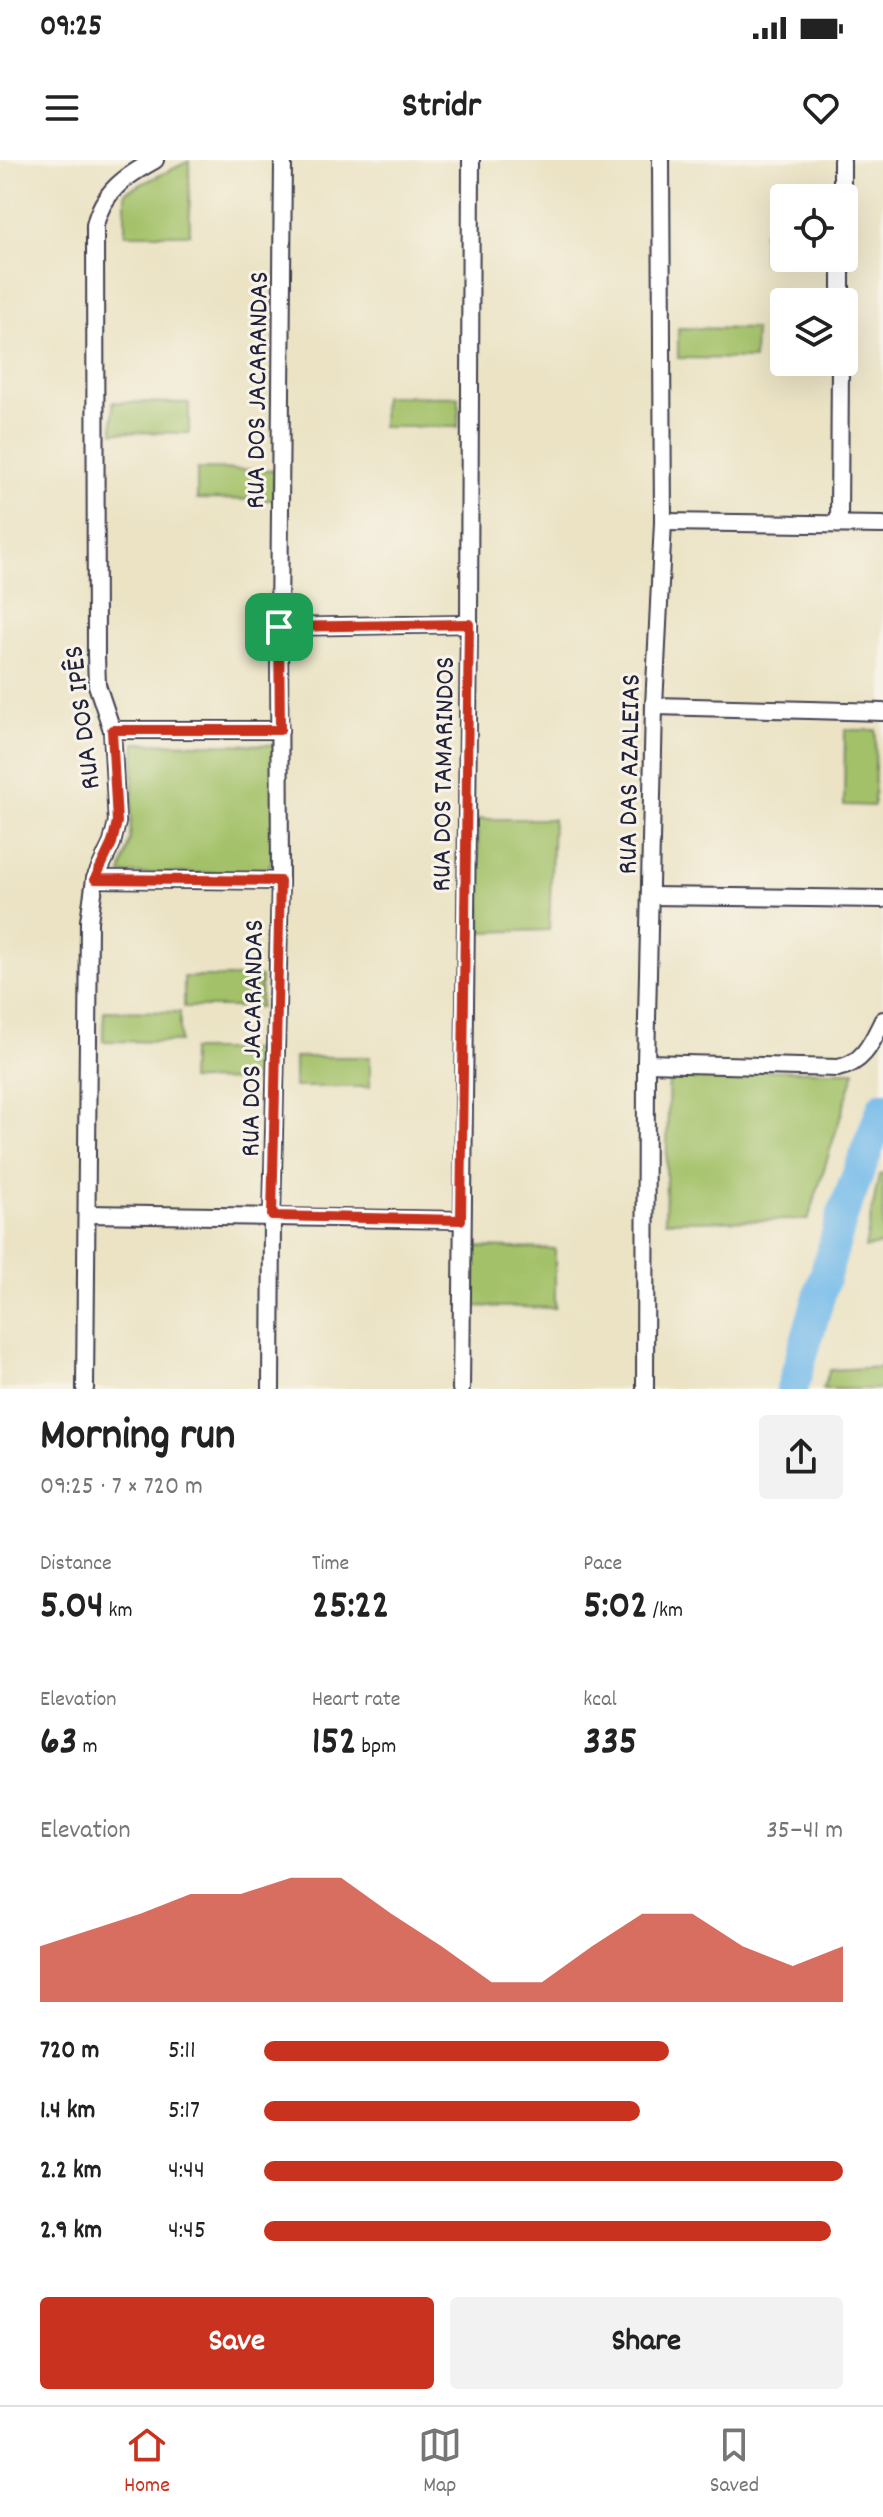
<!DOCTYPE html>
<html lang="en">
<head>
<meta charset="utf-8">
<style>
	body { margin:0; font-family:Dekko,sans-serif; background:#f2f2f2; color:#222; height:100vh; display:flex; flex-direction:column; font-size:30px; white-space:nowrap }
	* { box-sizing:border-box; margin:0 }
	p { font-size:26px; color:#767676 }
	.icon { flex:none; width:44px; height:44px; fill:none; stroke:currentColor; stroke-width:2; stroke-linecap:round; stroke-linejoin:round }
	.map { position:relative; height:1229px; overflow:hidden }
	.drawer { display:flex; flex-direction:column; background:#fff; flex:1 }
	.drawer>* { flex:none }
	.controls { position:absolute; left:770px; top:24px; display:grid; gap:16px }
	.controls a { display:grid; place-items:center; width:88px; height:88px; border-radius:8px; background:#fff; box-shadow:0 8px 32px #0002; font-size:40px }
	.pin { position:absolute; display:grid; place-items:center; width:68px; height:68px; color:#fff; margin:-34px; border-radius:16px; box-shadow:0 4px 12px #0006 }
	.round { display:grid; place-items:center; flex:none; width:84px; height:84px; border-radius:8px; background:#f2f2f2 }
	.head { display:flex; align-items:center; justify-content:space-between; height:136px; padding:0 40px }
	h1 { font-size:44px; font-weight:700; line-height:60px }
	.stats { display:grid; grid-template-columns:repeat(3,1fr); gap:12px; height:136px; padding:8px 40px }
	.stats div { display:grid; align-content:center }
	.stats b { font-size:40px; font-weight:700 }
	.stats small { font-size:22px; font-weight:400 }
	.stats p { font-size:22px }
	.chart { height:224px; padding:16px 40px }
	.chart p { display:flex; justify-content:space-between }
	.chart svg { width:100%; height:144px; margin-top:8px; fill:#c8321e; opacity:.7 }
	.action { display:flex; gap:16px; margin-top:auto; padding:16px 40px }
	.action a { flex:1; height:92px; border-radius:8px; background:#c8321e; color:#fff; font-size:32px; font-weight:700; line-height:92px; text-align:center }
	.action a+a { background:#f2f2f2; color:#222 }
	ul { padding:0 40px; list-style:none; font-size:26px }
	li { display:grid; grid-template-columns:128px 96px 1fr; align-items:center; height:60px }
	li i { height:20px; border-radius:10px; background:#c8321e }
	.status { display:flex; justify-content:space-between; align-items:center; height:56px; padding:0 40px; background:#fff; direction:ltr }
	.status svg { height:22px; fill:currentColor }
	header { display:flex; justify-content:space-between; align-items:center; height:104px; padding:0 40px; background:#fff; font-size:36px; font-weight:700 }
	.menu { display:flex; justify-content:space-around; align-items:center; height:112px; border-top:2px solid #e0e0e0; background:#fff; font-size:22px; color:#767676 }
	.menu a { display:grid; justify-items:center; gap:4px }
	.menu .active { color:#c8321e }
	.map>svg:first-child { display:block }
	.green { fill:#a3c168; stroke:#627252; stroke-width:2 }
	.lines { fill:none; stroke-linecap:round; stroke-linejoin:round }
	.river { stroke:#72baea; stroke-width:32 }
	.street-casing { stroke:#403f50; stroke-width:20 }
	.street { stroke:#fff; stroke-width:16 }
	.route-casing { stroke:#fff; stroke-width:16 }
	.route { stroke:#c8321e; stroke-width:10 }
	.labels { text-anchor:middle; stroke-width:6; stroke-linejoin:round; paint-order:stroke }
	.street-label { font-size:28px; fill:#22223b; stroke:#f7f3e8 }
</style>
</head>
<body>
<div class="status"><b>09:25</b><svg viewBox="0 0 49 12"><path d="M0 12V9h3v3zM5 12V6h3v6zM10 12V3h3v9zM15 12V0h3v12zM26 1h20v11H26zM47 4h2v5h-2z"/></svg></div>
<header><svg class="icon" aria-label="menu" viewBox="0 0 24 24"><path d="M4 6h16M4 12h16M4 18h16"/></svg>Stridr<svg class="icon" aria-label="heart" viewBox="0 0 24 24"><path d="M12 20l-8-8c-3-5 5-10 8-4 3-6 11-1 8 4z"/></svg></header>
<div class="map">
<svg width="883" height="1229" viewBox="0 0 883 1229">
	<rect width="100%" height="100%" fill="#f7f3e8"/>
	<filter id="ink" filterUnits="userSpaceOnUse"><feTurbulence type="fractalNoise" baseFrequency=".0125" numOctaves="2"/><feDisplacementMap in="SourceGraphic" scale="16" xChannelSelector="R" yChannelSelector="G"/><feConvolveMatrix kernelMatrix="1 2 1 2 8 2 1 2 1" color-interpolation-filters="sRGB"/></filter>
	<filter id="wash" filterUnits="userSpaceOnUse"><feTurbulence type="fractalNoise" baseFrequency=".006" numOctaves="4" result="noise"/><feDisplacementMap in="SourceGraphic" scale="32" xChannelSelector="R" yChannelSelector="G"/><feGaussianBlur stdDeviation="1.8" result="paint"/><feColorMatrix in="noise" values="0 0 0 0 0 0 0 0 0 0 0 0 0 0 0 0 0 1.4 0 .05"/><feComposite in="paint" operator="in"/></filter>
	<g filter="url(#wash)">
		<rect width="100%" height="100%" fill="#ebe3c4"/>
		<!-- green -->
		<g class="green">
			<polygon points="189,1 190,74 125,74 125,32"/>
			<polygon points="763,72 784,72 784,98 839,98 839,103 763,102"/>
			<polygon points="678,168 755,169 754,199 678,198"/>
			<polygon points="383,236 459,237 458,267 382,267"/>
			<polygon points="113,242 189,243 189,273 113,272"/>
			<polygon points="197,309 274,310 273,340 197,339"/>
			<polygon points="845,570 876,570 874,646 844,645"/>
			<polygon points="135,583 277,585 273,698 266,712 121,714 130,680"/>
			<polygon points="477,659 553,659 549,770 482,772"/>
			<polygon points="184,817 261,817 260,847 184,847"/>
			<polygon points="104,851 180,852 180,882 103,881"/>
			<polygon points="191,890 267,890 267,921 190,920"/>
			<rect x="294" y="897" width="76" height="30"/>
			<polygon points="669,910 855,911 808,1060 665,1061"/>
			<polygon points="883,1013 883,1084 865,1088 879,1015"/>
			<polygon points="472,1087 555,1089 555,1148 471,1146"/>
			<polygon points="883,1207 883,1229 822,1229 830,1210"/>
		</g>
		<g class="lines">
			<!-- river -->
			<polyline class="river" points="792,1229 843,1054 883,947"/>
		</g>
	</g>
	<g filter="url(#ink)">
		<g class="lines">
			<!-- street casing -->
			<g class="street-casing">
				<g id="street">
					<polyline points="842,38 842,0"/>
					<polyline points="841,142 841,98"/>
					<polyline points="663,362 883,365"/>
					<polyline points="839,363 840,202"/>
					<polyline points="279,467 469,464"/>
					<polyline points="654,546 883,552"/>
					<polyline points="112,570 280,570"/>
					<polyline points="95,719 280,721"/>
					<polyline points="650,736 883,739"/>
					<path d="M646,903L838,908C864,903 872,882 883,860"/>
					<polyline points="87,1054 461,1060"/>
					<path d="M85,1229L89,761L95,719L112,683L117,662L112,570L97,525L96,496L95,65C103,31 126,16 155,0"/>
					<polyline points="271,1229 272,1056 280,721 279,467 283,0"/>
					<polyline points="461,1229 469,464 471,0"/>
					<polyline points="645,1229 646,903 654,546 663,362 661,0"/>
				</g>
			</g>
			<!-- street -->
			<use href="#street" class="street"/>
		</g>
	</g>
	<g class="lines" filter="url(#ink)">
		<!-- route casing -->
		<g class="route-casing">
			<polygon id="route" points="469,464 461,1060 272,1056 280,721 95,719 112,683 117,662 112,570 280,570 279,467"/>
		</g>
		<!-- route -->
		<use href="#route" class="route"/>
	</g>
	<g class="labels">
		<!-- street labels -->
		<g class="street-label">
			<text transform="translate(255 230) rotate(-89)" y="10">RUA DOS JACARANDAS</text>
			<text transform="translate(80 558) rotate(-97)" y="10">RUA DOS IPÊS</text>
			<text transform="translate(441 614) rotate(-89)" y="10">RUA DOS TAMARINDOS</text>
			<text transform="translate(627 614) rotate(-89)" y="10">RUA DAS AZALEIAS</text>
			<text transform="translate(250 878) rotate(-89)" y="10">RUA DOS JACARANDAS</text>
		</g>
	</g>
</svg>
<div class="controls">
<a><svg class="icon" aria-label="locate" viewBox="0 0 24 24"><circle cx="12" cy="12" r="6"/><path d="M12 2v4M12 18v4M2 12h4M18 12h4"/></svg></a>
<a><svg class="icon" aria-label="layers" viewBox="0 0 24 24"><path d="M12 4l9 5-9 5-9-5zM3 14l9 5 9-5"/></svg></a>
</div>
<div class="pin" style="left:279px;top:467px;background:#1e9e55"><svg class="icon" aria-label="arrive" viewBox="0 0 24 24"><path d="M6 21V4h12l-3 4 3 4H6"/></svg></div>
</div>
<section class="drawer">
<div class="head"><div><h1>Morning run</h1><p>09:25 · 7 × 720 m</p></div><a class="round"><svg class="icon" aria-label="share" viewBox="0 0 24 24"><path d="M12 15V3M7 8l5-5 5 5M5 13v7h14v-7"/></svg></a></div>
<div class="stats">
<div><p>Distance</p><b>5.04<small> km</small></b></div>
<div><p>Time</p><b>25:22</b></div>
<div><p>Pace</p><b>5:02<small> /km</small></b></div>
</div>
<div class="stats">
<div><p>Elevation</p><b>63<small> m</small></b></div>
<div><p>Heart rate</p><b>152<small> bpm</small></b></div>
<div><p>kcal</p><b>335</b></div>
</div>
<div class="chart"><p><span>Elevation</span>35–41 m</p>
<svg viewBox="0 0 160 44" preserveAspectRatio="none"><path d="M0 44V27L10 22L20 17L30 11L40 11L50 6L60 6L70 17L80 27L90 38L100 38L110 27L120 17L130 17L140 27L150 33L160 27V44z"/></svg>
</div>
<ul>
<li><b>720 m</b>5:11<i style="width:70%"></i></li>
<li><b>1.4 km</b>5:17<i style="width:65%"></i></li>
<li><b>2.2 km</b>4:44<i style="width:100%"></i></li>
<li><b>2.9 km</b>4:45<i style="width:98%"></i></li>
</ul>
<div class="action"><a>Save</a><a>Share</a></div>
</section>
<nav class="menu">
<a class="active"><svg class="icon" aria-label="home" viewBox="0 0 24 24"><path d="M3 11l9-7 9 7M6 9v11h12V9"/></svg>Home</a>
<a><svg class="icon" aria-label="map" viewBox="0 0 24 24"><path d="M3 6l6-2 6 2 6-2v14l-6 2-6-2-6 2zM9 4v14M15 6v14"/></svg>Map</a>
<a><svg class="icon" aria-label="saved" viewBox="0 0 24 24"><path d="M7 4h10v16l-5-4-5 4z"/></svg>Saved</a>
</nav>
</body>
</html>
